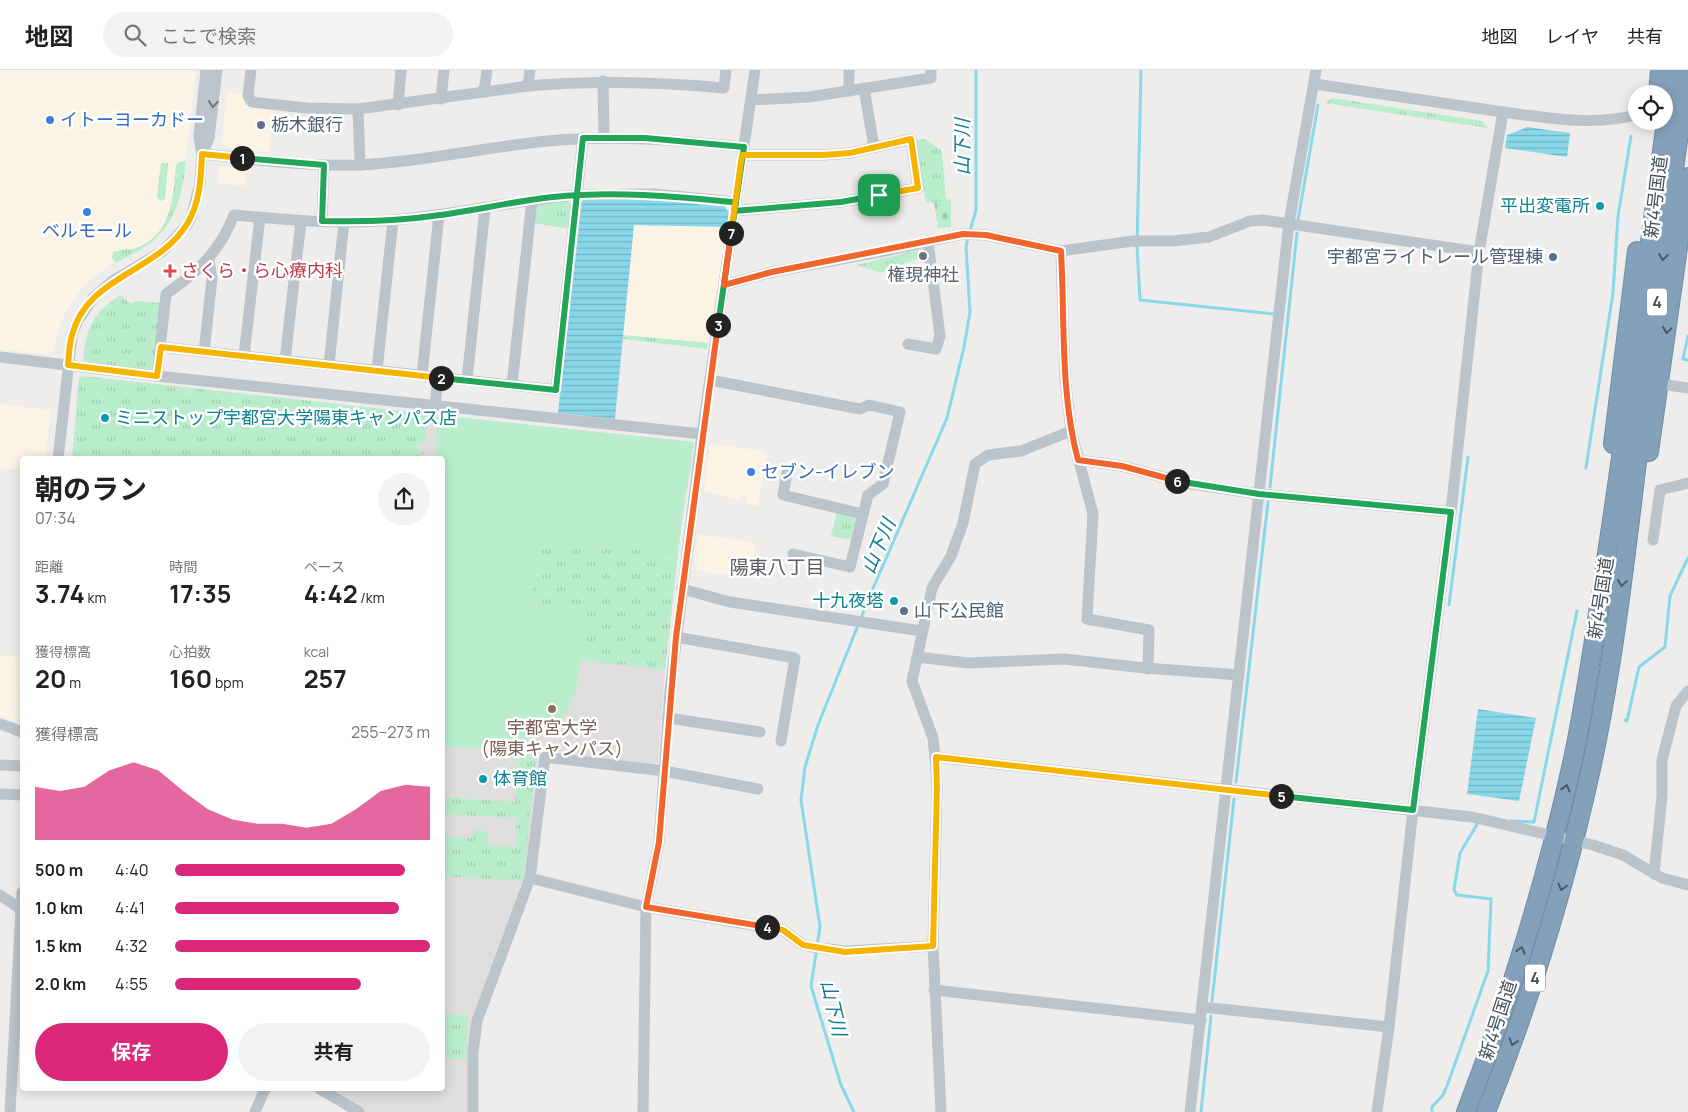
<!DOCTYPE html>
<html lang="ja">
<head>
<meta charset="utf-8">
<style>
	body { margin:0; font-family:Manrope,"Noto Sans JP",sans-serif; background:#f2f2f2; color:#222; height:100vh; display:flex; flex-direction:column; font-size:19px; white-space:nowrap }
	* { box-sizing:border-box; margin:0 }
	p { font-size:16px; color:#767676 }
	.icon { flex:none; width:28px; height:28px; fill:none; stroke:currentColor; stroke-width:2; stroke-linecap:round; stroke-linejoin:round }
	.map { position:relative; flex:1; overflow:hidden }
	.sheet { position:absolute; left:20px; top:386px; width:425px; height:635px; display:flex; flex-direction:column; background:#fff; border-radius:5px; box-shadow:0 2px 12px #0003 }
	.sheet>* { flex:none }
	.tools { position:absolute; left:1628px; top:15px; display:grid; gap:10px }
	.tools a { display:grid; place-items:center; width:45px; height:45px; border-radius:50%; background:#fff; box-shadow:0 2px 12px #0003; font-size:25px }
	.pin { position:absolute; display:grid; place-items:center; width:42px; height:42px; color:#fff; margin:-21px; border-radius:10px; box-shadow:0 2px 8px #0006 }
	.km { position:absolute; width:25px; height:25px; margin:-12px; border-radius:50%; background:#222; color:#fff; font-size:14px; line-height:25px; text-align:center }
	.round { display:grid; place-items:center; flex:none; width:52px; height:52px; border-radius:26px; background:#f2f2f2 }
	.summary { display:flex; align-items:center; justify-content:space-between; height:85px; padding:0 15px }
	h1 { font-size:28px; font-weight:700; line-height:38px }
	.figures { display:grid; grid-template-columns:repeat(3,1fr); gap:8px; height:85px; padding:5px 15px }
	.figures div { display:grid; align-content:center }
	.figures b { font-size:25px; font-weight:700 }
	.figures small { font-size:14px; font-weight:400 }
	.figures p { font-size:14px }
	.chart { height:140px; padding:10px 15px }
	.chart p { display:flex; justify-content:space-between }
	.chart svg { width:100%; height:90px; margin-top:5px; fill:#db2777; opacity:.7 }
	.primary-button { display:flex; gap:10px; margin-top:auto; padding:10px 15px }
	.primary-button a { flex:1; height:58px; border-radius:30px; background:#db2777; color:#fff; font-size:20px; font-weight:700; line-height:58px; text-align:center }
	.primary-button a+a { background:#f2f2f2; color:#222 }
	ul { padding:0 15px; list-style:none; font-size:16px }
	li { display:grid; grid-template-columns:80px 60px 1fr; align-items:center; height:38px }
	li i { height:12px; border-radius:6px; background:#db2777 }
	header { display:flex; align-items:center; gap:30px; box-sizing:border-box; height:70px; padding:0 25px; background:#fff; border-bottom:1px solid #e0e0e0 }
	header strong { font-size:24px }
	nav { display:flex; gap:28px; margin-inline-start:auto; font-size:18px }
	.search { width:350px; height:45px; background:#f2f2f2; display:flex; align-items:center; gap:12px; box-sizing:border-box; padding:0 18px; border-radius:28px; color:#767676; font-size:19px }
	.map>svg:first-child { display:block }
	.commercial { fill:#fbf4e4 }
	.education { fill:#e0ddde }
	.grass { fill:url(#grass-tufts) }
	.cemetery { fill:url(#cemetery-stones) }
	.pitch { fill:#baedcc }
	.water { fill:url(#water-rules) }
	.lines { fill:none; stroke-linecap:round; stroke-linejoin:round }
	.stream { stroke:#88d8e9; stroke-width:3 }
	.highway-casing { stroke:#708ca6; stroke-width:20 }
	.minor { stroke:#bbc4cb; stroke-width:11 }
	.highway { stroke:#84a1bb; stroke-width:18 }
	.oneway { stroke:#68737b }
	.oneway2 { stroke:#4b5863 }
	.split-1-casing { stroke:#fff; stroke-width:10 }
	.split-2-casing { stroke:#fff; stroke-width:10 }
	.split-3-casing { stroke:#fff; stroke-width:10 }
	.split-4-casing { stroke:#fff; stroke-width:10 }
	.split-5-casing { stroke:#fff; stroke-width:10 }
	.split-6-casing { stroke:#fff; stroke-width:10 }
	.split-7-casing { stroke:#fff; stroke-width:10 }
	.split-8-casing { stroke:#fff; stroke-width:10 }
	.split-1 { stroke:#22a559; stroke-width:6 }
	.split-2 { stroke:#f5b400; stroke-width:6 }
	.split-3 { stroke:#22a559; stroke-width:6 }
	.split-4 { stroke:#f0652b; stroke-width:6 }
	.split-5 { stroke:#f5b400; stroke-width:6 }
	.split-6 { stroke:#22a559; stroke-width:6 }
	.split-7 { stroke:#f0652b; stroke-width:6 }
	.split-8 { stroke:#f5b400; stroke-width:6 }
	.shop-dot { fill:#3f7fe0; stroke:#fff; stroke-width:2 }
	.service-dot { fill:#5c6f8a; stroke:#fff; stroke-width:2 }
	.culture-dot { fill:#0f9aa8; stroke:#fff; stroke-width:2 }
	.worship-dot { fill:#6b7280; stroke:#fff; stroke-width:2 }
	.health-dot { fill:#e0444e; stroke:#fff; stroke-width:2 }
	.education-dot { fill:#8d6e63; stroke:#fff; stroke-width:2 }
	.labels { text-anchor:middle; stroke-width:5; stroke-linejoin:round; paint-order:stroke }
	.shield { fill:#fff; stroke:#7d848b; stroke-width:1 }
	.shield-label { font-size:16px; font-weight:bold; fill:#455059 }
	.shop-label { font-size:18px; fill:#366cbe; stroke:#fff; text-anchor:start }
	.service-label { font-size:18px; fill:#4e5e75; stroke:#fff; text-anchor:start }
	.street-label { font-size:18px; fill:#455059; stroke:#fff }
	.culture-label { font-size:18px; fill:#0d838f; stroke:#fff; text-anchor:end }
	.health-label { font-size:18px; fill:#be3a42; stroke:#fff; text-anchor:start }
	.worship-label { font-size:18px; fill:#5b616d; stroke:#fff }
	.education-label { font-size:18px; fill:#785e54; stroke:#fff }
	.water-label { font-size:19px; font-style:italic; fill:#0f7c94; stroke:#fff }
	.neighbourhood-label { font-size:19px; fill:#595d61; stroke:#fff }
</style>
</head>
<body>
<header>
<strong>地図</strong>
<div class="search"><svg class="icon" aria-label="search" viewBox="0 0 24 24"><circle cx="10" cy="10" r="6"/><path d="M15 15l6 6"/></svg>ここで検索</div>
<nav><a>地図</a><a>レイヤ</a><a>共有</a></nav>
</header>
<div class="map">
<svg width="1688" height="1042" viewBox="0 0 1688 1042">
	<defs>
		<pattern id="grass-tufts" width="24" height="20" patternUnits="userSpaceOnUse" patternTransform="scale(1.25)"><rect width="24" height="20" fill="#baedcc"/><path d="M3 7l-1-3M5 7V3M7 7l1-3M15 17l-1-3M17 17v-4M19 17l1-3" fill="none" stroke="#a1cdb1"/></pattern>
		<pattern id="cemetery-stones" width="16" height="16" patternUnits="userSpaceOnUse" patternTransform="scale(1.25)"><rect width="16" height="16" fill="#baedcc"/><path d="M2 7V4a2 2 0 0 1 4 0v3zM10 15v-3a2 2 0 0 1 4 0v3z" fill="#a1cdb1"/></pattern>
		<pattern id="water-rules" width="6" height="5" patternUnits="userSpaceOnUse" patternTransform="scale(1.25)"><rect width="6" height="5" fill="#88d8e9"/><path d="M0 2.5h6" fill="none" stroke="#71b2c0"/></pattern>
	</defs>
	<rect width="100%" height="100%" fill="#efecec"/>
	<!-- commercial -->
	<g class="commercial">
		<polygon points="0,0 196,0 182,119 169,151 158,166 147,175 110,195 86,213 68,238 60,254 54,280 48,284 0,279"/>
		<polygon points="227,23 244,25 244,35 273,38 269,82 227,78 222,71"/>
		<polygon points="220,96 246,98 245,116 218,113"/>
		<polygon points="634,155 727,157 708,273 623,265"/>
		<polygon points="0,334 51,340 45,389 22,389 22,400 0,398"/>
		<polygon points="710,373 767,382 758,436 747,434 746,431 748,426 743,424 738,430 704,421"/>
		<polygon points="698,464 756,473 750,506 711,503 694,498"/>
		<polygon points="0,585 22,587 17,652 0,646"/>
	</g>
	<!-- education -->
	<polygon class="education" points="79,308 694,372 689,411 683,436 665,600 658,692 651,696 539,679 525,814 478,938 471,1042 365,1042 325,1019 442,1019 442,389 72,389"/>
	<!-- grass -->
	<g class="grass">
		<polygon points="1332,28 1482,51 1488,58 1325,33"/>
		<polygon points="925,69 942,81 946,131 926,133 916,71"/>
		<path d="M186,91C183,117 178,147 158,166C147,178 129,185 116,193L112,188L113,182C121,179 131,180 139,177C172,162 173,127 176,96L179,92Z"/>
		<polygon points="161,93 168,93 168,96 165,129 160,131 157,127"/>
		<polygon points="568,130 572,136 570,159 534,153 536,136 540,132"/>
		<polygon points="918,180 919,188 881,203 857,195"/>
		<path d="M121,225L130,234L136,231L161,233L154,296L151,300L87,293L83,289C86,260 94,240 121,225Z"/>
		<polygon points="623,265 708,273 707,279 623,269"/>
		<polygon points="83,306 421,343 427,349 425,374 418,374 417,382 424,382 423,389 72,389 79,308"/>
		<polygon points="837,442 854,445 857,450 852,470 831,466"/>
		<polygon points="537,470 678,484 665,600 580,590 584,545 530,538"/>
		<polygon points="512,684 537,686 523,811 443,806 442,766 472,768 473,760 488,761 487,775 515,777 517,748 443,744 443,727 515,732 518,691 512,690"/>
		<polygon points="443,872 445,872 443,944 468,945 466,990 443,988"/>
	</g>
	<!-- cemetery -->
	<polygon class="cemetery" points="951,129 951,157 938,158 934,132"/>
	<!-- pitch -->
	<path class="pitch" d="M445,346L694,372C689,410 682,446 678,484L537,470L530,538L584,545C582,569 582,595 576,618C561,681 495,681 443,677L442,389H436L437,350Z"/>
	<!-- water -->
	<g class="water">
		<polygon points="1527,57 1570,63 1567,87 1505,78 1507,65"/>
		<polygon points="586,128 648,129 725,137 729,143 727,157 634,155 615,349 558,343 582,132"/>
		<polygon points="1478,639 1536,648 1519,731 1467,724"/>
	</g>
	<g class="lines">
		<!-- stream -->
		<g class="stream">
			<polyline points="1141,0 1137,176 1140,230 1275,244"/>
			<polyline points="1298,150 1318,35"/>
			<polyline points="970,161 976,140 976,0"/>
			<polyline points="1688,266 1683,289 1688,290"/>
			<polyline points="1586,398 1613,223 1618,146 1631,66"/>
			<polyline points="1270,417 1297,163"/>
			<polyline points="1449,535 1468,387"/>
			<polyline points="1625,650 1627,651 1639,597 1665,577 1670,526 1688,488"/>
			<polyline points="1236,712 1268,432"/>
			<polyline points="1511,751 1534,752 1577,541"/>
			<polyline points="1212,931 1234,729"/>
			<polyline points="854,1042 841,1015 811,916 820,857 801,730 805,697 818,655 871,523 947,348 964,277 970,242 966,177 968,167"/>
			<polyline points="1201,1042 1211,946"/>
			<polyline points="1432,1042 1432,1037 1443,1025 1447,1016 1488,901 1491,829 1457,825 1454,820 1460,783 1479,751"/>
		</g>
		<!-- highway casing -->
		<g class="highway-casing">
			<g id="highway">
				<polyline points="1658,24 1660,0"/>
				<polyline points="1613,374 1637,181"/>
				<polyline points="1649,382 1688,107"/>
				<path d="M1466,1042C1509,931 1548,805 1573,689C1588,619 1597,548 1608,477C1632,319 1651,159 1673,0"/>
				<path d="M1486,1042C1531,929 1566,813 1592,694C1616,581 1628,465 1642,350C1656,233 1671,117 1688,0"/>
			</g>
		</g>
		<!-- minor -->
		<g class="minor">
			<polyline points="251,0 248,26 252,32 306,38 358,39"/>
			<path d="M530,0L528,16C594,10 658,12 724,18L726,0"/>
			<polyline points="603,11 604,67"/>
			<polyline points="1315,14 1503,42"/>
			<polyline points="864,18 874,77"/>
			<polyline points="849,21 849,0"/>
			<polyline points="484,22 487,0"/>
			<polyline points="441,29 444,0"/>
			<polyline points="751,30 809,27 931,8 931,0"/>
			<polyline points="398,35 401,0"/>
			<path d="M202,84C255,89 307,97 360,95C423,92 485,77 548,71C614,65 678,70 743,77"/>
			<polyline points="202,84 209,68 217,0"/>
			<polyline points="360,95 358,39 528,16"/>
			<polyline points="734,141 841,132 918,118 911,69 850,83 823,85 742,85"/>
			<polyline points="322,151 324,95"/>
			<polyline points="724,215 772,202 890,180 963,164 985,165 1061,181 1133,171 1173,171 1209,167 1250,151 1263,150 1479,182"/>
			<polyline points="908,274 936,279 940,266 928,171"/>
			<polyline points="161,277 556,320 577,125 654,124 736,132"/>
			<polyline points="204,282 212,209 209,190"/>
			<polyline points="244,286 260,147"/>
			<polyline points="0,287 157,306 702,364"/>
			<polyline points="285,290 301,151"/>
			<polyline points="329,295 344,152"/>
			<polyline points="377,300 393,150"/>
			<polyline points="422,305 439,145"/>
			<path d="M157,306L166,224C198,202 220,181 234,145C287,150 340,155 393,150C455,145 515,130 577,125L583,68"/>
			<polyline points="467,310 485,138"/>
			<polyline points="710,310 860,339 869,335 900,342 883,414 868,425 850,497 793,484"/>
			<polyline points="1660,314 1688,318"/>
			<polyline points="512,315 532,130"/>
			<polyline points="435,336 438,307"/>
			<polyline points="1071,361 1093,444 1087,549 1149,560 1148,599"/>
			<polyline points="58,389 72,265 77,252 94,227 111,212 163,181 187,155 192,145 200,113 202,84 199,67 206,0"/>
			<polyline points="1078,390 1122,396 1185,413 1259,424 1451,442"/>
			<polyline points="787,403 783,425 863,444"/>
			<polyline points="1653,470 1660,420 1688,413"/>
			<polyline points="682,519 730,532 922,561"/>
			<polyline points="676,567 795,588 781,671"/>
			<polyline points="917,587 968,593 1064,589 1145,598 1239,605"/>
			<polyline points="668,648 760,662"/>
			<polyline points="0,654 22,662"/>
			<polyline points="935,687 1472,747 1593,775 1623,785 1662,808 1688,815"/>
			<polyline points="0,695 22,696"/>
			<polyline points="0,724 22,725"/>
			<polyline points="1654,804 1662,726 1662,690 1676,636 1688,621"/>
			<polyline points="530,808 646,837 783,860 803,875 812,877 845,881 933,876"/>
			<polyline points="0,825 22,840"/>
			<polyline points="934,920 1201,950"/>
			<polyline points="1202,937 1389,957"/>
			<polyline points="320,1019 359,1042"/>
			<polyline points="10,1042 22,822"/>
			<polyline points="255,1042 265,1019"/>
			<polyline points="473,1042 473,982 477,951 530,808 545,687 664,701 758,719"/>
			<polyline points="643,1042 646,837 659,772 670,621 702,364 755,0"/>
			<polyline points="941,1042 933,876 937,716 935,687 933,668 912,611 932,518 951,486 963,453 975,394 988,385 1021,381 1071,361 1065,308 1061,181"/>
			<polyline points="1190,1042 1289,153 1316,0"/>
			<path d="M1377,1042L1389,957L1413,740L1451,442L1479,182L1503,42C1548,48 1591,56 1636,45"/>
		</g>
		<!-- highway -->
		<use href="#highway" class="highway"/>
	</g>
	<!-- one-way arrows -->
	<defs><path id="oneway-chevron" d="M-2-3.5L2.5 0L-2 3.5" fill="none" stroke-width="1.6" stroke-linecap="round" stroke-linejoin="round" transform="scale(1.25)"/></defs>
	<use class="oneway" href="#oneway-chevron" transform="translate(213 34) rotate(96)"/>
	<g class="oneway2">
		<use href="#oneway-chevron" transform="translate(1663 187) rotate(97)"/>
		<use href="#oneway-chevron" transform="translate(1667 260) rotate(98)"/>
		<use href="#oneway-chevron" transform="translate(1622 513) rotate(98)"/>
		<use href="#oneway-chevron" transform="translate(1566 718) rotate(-76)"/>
		<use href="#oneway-chevron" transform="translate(1562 817) rotate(105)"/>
		<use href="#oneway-chevron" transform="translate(1521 880) rotate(-74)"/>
		<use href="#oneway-chevron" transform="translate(1513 972) rotate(109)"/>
	</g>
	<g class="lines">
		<!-- split-1 casing -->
		<g class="split-1-casing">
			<path id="split-1" d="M242,88L324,95L322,151C362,152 401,151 440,145C478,140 515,131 553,127C613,121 673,126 732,132H736L734,141L841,132L879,125"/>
		</g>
		<!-- split-2 casing -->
		<g class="split-2-casing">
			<path id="split-2" d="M242,88L202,84C201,108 200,133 187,154C158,202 87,206 72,265C69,275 69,286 68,295L157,306L161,277L441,308"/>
		</g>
		<!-- split-3 casing -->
		<g class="split-3-casing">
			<polyline id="split-3" points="441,308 556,320 583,68 645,68 744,77 718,255"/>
		</g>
		<!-- split-4 casing -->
		<g class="split-4-casing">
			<polyline id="split-4" points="718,255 676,567 659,772 646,837 767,857"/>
		</g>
		<!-- split-5 casing -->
		<g class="split-5-casing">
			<polyline id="split-5" points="767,857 783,860 803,875 845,882 933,876 937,716 936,687 1281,726"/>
		</g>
		<!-- split-6 casing -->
		<g class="split-6-casing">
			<polyline id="split-6" points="1177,411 1259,424 1451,442 1413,740 1281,726"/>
		</g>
		<!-- split-7 casing -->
		<g class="split-7-casing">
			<path id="split-7" d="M731,163L724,215L772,202L963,164L986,165L1061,181C1065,251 1060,322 1078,390L1122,396L1177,411"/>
		</g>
		<!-- split-8 casing -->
		<g class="split-8-casing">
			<polyline id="split-8" points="731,163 742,85 823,85 850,83 911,69 918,118 879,125"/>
		</g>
		<!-- split-1 -->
		<use href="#split-1" class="split-1"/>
		<!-- split-2 -->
		<use href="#split-2" class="split-2"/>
		<!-- split-3 -->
		<use href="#split-3" class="split-3"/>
		<!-- split-4 -->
		<use href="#split-4" class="split-4"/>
		<!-- split-5 -->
		<use href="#split-5" class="split-5"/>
		<!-- split-6 -->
		<use href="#split-6" class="split-6"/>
		<!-- split-7 -->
		<use href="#split-7" class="split-7"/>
		<!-- split-8 -->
		<use href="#split-8" class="split-8"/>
	</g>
	<!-- markers -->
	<g class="shop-dot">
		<circle cx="50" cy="50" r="5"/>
		<circle cx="87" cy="142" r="5"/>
		<circle cx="751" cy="402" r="5"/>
	</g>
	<g class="service-dot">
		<circle cx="261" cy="55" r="5"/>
		<circle cx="1553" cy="187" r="5"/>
		<circle cx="904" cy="541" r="5"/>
	</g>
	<g class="culture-dot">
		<circle cx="1600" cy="136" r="5"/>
		<circle cx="105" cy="348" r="5"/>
		<circle cx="894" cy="531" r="5"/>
		<circle cx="483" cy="709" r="5"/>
	</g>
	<circle class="worship-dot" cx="923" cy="186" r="5"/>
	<path class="health-dot" d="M167.5 193.5h5v5h5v5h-5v5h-5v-5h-5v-5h5z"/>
	<circle class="education-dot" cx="552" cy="639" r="5"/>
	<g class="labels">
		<!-- shield labels -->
		<g class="shield">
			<rect x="1647" y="218.5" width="20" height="27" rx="4"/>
			<rect x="1525" y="894.5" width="20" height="27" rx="4"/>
		</g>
		<g class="shield-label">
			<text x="1657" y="238">4</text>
			<text x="1535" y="914">4</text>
		</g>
		<!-- shop labels -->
		<g class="shop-label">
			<text x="60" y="56">イトーヨーカドー</text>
			<text x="87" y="167" text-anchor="middle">ベルモール</text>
			<text x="761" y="408">セブン-イレブン</text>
		</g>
		<!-- service labels -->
		<g class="service-label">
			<text x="271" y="61">栃木銀行</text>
			<text x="1543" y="193" text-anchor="end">宇都宮ライトレール管理棟</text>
			<text x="914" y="547">山下公民館</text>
		</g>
		<!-- street labels -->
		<g class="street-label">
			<text transform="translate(1656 127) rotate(-83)" y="6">新4号国道</text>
			<text transform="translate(1601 528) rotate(-81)" y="6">新4号国道</text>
			<text transform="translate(1498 950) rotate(-72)" y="6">新4号国道</text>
		</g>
		<!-- culture labels -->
		<g class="culture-label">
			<text x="1590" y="142">平出変電所</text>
			<text x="115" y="354" text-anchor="start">ミニストップ宇都宮大学陽東キャンパス店</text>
			<text x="884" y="537">十九夜塔</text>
			<text x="493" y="715" text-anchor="start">体育館</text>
		</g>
		<!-- health labels -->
		<g class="health-label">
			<text x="181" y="207">さくら・ら心療内科</text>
		</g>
		<!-- worship labels -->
		<g class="worship-label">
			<text x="923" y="211">権現神社</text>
		</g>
		<!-- education labels -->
		<g class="education-label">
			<text x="552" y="664">宇都宮大学<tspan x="552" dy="21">(陽東キャンパス)</tspan></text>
		</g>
		<!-- water labels -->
		<g class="water-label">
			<text transform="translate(962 77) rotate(-90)" y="7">山下川</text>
			<text transform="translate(878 476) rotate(-67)" y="7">山下川</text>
			<text transform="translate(834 938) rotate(77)" y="7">山下川</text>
		</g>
		<!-- neighbourhood labels -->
		<g class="neighbourhood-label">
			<text x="777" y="504">陽東八丁目</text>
		</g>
	</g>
</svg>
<div class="tools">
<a><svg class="icon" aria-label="locate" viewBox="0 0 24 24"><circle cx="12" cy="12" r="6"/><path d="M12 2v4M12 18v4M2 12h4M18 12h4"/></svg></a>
</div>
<div class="pin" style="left:879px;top:125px;background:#1e9e55"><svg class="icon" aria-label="arrive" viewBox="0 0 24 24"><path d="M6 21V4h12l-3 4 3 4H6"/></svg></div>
<b class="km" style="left:242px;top:88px">1</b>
<b class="km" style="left:441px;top:308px">2</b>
<b class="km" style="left:718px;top:255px">3</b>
<b class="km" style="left:767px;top:857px">4</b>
<b class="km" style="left:1281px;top:726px">5</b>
<b class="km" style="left:1177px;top:411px">6</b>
<b class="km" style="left:731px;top:163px">7</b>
<section class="sheet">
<div class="summary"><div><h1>朝のラン</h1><p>07:34</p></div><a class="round"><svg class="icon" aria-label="share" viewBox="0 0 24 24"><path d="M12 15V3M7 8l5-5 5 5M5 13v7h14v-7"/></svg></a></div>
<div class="figures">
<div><p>距離</p><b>3.74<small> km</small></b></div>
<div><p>時間</p><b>17:35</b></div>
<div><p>ペース</p><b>4:42<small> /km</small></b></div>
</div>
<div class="figures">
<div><p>獲得標高</p><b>20<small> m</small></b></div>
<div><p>心拍数</p><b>160<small> bpm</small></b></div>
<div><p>kcal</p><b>257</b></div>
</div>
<div class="chart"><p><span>獲得標高</span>255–273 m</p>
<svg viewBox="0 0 160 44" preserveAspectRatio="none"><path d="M0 44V18L10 20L20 18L30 10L40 6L50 10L60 20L70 29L80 34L90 36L100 36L110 38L120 36L130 29L140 20L150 17L160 18V44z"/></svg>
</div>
<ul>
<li><b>500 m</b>4:40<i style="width:90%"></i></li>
<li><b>1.0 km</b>4:41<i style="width:88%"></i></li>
<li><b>1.5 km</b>4:32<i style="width:100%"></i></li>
<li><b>2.0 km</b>4:55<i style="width:73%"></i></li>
</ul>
<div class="primary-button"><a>保存</a><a>共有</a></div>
</section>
</div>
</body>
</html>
